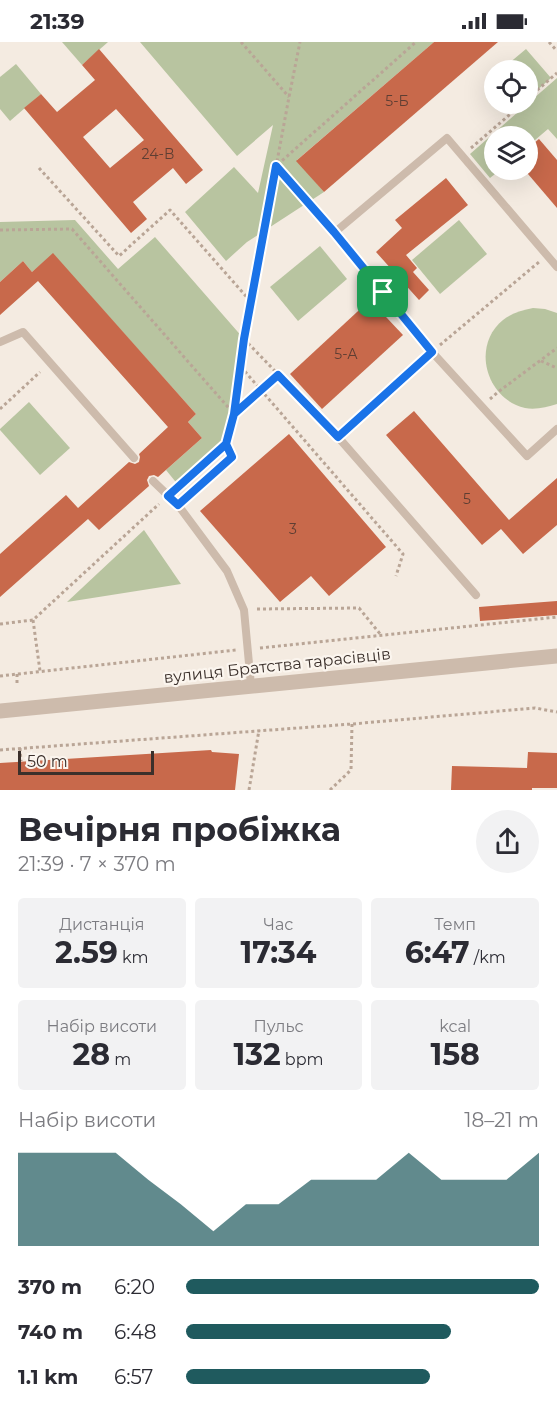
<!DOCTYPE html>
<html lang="uk">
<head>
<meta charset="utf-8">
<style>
	body { margin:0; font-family:Montserrat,sans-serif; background:#f2f2f3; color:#2b2b33; height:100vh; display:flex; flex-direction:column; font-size:22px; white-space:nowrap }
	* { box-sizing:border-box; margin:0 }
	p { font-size:20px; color:#7c7c81 }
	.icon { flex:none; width:33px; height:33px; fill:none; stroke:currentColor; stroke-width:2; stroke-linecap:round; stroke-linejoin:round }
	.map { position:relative; height:748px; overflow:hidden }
	.side { display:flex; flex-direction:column; background:#fff; flex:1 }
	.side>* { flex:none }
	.fabs { position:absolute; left:484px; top:18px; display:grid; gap:12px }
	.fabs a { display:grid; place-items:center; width:54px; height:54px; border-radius:50%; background:#fff; box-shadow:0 6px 24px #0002; font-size:30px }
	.scale { position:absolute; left:18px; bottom:15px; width:136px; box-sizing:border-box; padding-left:6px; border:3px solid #3b302b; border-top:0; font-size:16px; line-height:21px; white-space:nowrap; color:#3b302b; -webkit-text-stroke:4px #fbf5ee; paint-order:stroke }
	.pin { position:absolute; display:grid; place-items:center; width:51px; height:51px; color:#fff; margin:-26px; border-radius:12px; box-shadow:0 3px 9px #0006 }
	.round { display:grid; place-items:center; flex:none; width:63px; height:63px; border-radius:32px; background:#f2f2f3 }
	.headline { display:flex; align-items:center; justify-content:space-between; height:102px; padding:0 18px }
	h1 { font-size:33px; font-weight:700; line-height:45px }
	.figures { display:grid; grid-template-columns:repeat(3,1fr); gap:9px; height:102px; padding:6px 18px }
	.figures div { display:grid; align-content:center; border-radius:6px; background:#f2f2f3; text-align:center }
	.figures b { font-size:30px; font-weight:700 }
	.figures small { font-size:16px; font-weight:400 }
	.figures p { font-size:16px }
	.chart { height:168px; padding:12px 18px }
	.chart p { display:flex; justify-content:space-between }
	.chart svg { width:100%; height:108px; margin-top:6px; fill:#1f5a5e; opacity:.7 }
	ul { padding:0 18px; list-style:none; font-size:20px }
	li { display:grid; grid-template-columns:96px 72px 1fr; align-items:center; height:45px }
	li i { height:15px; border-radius:8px; background:#1f5a5e }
	.status { display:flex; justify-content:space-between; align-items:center; height:42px; padding:0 30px; background:#fff; direction:ltr }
	.status svg { height:16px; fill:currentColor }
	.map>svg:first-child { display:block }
	.green { fill:#b8c4a0 }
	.building { fill:#c8694b; fill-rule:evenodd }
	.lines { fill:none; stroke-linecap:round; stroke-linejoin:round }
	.path { stroke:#b9a596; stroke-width:3; stroke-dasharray:3 3; stroke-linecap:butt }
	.service { stroke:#cdbbac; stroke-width:8 }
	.tertiary { stroke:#cdbbac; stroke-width:15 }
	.route-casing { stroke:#fff; stroke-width:12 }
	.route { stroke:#1a73e8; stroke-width:8 }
	.labels { text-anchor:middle; stroke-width:4.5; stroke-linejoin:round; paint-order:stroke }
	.number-label { font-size:14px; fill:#5e3e33 }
	.street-label { font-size:16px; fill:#3b302b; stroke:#fbf5ee }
</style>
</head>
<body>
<div class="status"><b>21:39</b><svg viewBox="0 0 49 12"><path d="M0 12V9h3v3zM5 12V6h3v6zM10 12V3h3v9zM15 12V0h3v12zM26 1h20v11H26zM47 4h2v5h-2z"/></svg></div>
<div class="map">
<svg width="557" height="748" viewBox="0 0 557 748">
	<rect width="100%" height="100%" fill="#f4ebe1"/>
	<!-- green -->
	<g class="green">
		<polygon points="62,0 108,0 82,23"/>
		<polygon points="140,0 434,0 297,118 324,150 247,200 226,219 185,170 234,125 258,151 273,83 237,114"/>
		<polygon points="526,7 551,36 528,56 528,28 501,28"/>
		<polygon points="16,22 41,52 10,79 0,67 0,35"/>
		<polygon points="557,36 557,97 548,87 528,104 528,94 495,94 495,128 500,128 490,136 470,112"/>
		<polygon points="75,178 118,227 155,195 244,297 234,372 227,402 179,444 166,428 202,396 188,380 196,372 53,212 32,230 23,219 0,240 0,180"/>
		<polygon points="459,178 487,212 440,252 412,218"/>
		<polygon points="320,204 347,237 298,279 270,245"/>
		<path d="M533,266L545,267L557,271V362C547,365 536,368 525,366C486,357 471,304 503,278C512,271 522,268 533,266Z"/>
		<polygon points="29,360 70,406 40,433 0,388 0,387"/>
		<polygon points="144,488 181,542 67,560"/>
	</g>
	<!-- building -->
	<g class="building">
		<polygon points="434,0 498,0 324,150 296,119"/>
		<path d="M99,7L203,128L186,142L173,126L133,160L147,177L131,191L24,66L41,52L57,70L95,38L82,23ZM116,67L144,98L110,126L83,95Z"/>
		<polygon points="539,97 557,118 557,166 528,132 528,106"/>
		<polygon points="446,136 468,163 406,213 417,226 413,230 429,248 419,258 376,210 402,186 395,178"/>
		<polygon points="53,211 196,372 188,380 202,396 158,435 154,433 149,434 147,438 149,444 99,488 88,477 0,555 0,512 66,453 78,466 129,420 135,422 139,420 140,415 139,412 168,385 38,239 0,273 0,240 23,219 32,230"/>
		<polygon points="370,258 403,293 322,367 290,332"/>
		<polygon points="414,369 509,478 557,436 557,483 523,512 501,487 482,503 386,393"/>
		<polygon points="289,392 386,505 329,554 311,534 280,560 200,469"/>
		<polygon points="557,559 557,573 480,579 479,565"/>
		<polygon points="211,708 212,710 239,712 235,748 0,748 0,721"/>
		<polygon points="528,710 557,711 557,746 532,746 532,748 451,748 452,724 527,726"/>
	</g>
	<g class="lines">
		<!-- path -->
		<g class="path">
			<polyline points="241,0 289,55"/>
			<polyline points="549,0 557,9"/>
			<polyline points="528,56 557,31"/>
			<polyline points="471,106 522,62"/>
			<polyline points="39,126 119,214 170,168 251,260"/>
			<polyline points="326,181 276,124 416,0"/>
			<polyline points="0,188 72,187 234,372 278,333"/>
			<polyline points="244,297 330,386"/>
			<polyline points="440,303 539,220"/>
			<polyline points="541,319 557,326"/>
			<polyline points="241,325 403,512 396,534"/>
			<polyline points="490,357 498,350 557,306"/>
			<polyline points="0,367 40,330"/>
			<polyline points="229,391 234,372 244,297 289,55 300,0"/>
			<polyline points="257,567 359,566 381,593"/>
			<polyline points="33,578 40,629"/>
			<polyline points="0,582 33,578 159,462"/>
			<polyline points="260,606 557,575"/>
			<polyline points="17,632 17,644"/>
			<polyline points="0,634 236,608"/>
			<polyline points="20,706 21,719"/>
			<polyline points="0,708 352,682 535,666 557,670"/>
			<polyline points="249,748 259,688"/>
			<polyline points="330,748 351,728 352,682"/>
		</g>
		<!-- service -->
		<g class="service">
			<polyline points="557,225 447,96 334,191 432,310 527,414 557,387"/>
			<polyline points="0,300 23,290 134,416"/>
			<polyline points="432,310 338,395 476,553"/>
			<polyline points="153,439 178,463 227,529 244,568 251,643"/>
			<polyline points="178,463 232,415 227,402"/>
		</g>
		<!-- tertiary -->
		<polyline class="tertiary" points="0,669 557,614"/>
	</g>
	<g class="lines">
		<!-- route casing -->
		<g class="route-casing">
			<polyline id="route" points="383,250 432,310 338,395 278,333 234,372 226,402 168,454 178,463 232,415 226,402 234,372 244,297 276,124 334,190 383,250"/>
		</g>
		<!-- route -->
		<use href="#route" class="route"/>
	</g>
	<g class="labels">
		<!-- number labels -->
		<g class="number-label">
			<text x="397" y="64">5-Б</text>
			<text x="158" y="117">24-В</text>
			<text x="346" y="317">5-А</text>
			<text x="467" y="462">5</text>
			<text x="293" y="492">3</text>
		</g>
		<!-- street labels -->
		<g class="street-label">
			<text transform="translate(277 623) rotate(-6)" y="6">вулиця Братства тарасівців</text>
		</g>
	</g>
</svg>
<div class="fabs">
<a><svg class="icon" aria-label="locate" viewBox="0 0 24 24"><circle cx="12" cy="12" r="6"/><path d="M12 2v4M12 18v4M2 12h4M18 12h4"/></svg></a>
<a><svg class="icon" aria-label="layers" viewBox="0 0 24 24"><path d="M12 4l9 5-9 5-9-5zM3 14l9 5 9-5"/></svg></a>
</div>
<div class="scale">50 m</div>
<div class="pin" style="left:383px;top:250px;background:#1e9e55"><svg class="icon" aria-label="arrive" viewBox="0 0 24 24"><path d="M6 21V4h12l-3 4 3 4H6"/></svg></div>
</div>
<section class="side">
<div class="headline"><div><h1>Вечірня пробіжка</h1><p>21:39 · 7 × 370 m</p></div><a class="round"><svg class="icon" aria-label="share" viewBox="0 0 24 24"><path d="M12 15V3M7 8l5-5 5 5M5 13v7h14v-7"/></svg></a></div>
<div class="figures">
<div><p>Дистанція</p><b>2.59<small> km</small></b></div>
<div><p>Час</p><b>17:34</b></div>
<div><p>Темп</p><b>6:47<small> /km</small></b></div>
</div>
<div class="figures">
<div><p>Набір висоти</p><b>28<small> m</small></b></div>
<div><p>Пульс</p><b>132<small> bpm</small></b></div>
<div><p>kcal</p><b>158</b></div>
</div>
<div class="chart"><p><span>Набір висоти</span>18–21 m</p>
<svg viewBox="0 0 160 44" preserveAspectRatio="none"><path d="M0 44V6L10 6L20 6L30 6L40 17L50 27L60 38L70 27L80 27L90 17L100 17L110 17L120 6L130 17L140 17L150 17L160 6V44z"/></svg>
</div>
<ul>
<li><b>370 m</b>6:20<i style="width:100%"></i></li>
<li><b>740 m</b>6:48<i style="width:75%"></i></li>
<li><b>1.1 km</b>6:57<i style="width:69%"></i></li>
</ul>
</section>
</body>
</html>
